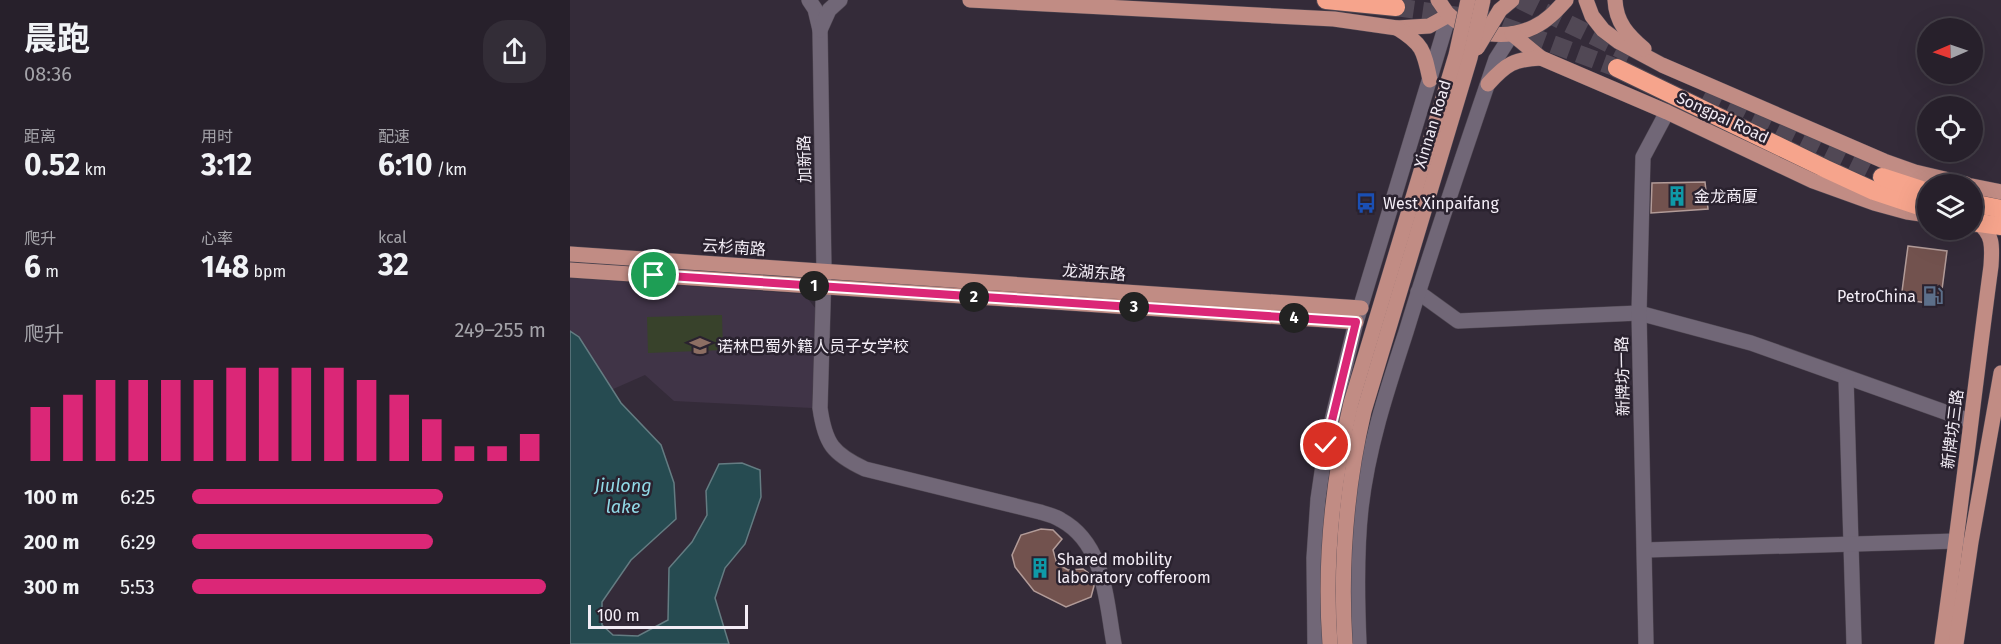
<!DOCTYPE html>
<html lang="zh">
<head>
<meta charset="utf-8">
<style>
	body { margin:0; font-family:"Fira Sans","Noto Sans SC",sans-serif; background:#332d37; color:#f1f3f6; height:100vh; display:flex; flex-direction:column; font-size:22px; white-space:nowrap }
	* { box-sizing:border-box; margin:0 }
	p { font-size:20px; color:#a4a3a9 }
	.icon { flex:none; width:33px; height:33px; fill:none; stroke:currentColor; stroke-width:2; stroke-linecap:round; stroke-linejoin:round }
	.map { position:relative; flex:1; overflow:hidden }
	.sheet { display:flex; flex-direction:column; background:#27202b; width:570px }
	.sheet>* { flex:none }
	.needle { width:39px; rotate:268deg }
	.tools { position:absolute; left:1347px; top:18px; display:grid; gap:12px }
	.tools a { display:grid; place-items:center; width:66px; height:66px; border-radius:50%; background:#27202b; box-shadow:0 6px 24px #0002,0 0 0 2px #433e47; font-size:30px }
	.scale { position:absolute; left:18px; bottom:15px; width:160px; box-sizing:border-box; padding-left:6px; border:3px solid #f3edf6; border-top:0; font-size:16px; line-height:21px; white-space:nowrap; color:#f3edf6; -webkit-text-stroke:4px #2a222f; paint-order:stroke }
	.pin { position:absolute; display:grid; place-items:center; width:51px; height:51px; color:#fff; margin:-26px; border:3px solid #fff; border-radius:50%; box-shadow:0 2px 6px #0007 }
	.km { position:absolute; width:30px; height:30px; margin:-15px; border-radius:50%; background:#222; color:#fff; font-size:16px; line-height:30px; text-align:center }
	.round { display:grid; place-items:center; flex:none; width:63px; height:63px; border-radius:24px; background:#332d37 }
	.headline { display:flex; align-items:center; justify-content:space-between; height:102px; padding:0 24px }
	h1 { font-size:33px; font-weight:700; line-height:45px }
	.stats { display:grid; grid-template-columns:repeat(3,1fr); gap:9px; height:102px; padding:6px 24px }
	.stats div { display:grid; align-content:center }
	.stats b { font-size:30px; font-weight:700 }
	.stats small { font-size:16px; font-weight:400 }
	.stats p { font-size:16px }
	.chart { height:168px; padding:12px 24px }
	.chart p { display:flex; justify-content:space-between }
	.chart svg { width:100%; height:108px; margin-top:6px; stroke:#db2777; stroke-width:6 }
	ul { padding:0 24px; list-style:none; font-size:20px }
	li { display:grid; grid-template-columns:96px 72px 1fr; align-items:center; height:45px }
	li i { height:15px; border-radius:8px; background:#db2777 }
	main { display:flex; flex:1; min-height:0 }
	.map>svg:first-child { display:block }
	.built { fill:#403447 }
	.green { fill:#38422b }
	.water { fill:#264b51; stroke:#647c82; stroke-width:1.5 }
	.building { fill:#72524e; stroke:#b29b98; stroke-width:1.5 }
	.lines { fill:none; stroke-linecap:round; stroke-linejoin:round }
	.highway-tunnel { stroke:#514855; stroke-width:18; stroke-dasharray:18 9; stroke-linecap:butt }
	.minor-casing { stroke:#504853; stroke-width:16 }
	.major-casing { stroke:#504853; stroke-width:16 }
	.highway-casing { stroke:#504853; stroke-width:20 }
	.minor { stroke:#716777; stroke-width:15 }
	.major { stroke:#c18c84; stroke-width:15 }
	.highway { stroke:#f6a48c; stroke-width:18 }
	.major-bridge-casing { stroke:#504853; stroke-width:16; stroke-linecap:butt }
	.major-bridge { stroke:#c18c84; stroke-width:15 }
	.route-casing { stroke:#fff; stroke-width:12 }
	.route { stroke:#db2777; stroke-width:8 }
	.labels { text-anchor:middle; stroke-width:5; stroke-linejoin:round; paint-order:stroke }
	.street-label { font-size:16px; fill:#f3edf6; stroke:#2a222f }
	.poi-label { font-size:16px; fill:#f3edf6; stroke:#2a222f; text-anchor:start }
	.water-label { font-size:18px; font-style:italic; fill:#91d9e6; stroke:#2a222f }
</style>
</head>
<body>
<main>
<section class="sheet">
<div class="headline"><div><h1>晨跑</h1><p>08:36</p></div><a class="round"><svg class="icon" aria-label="share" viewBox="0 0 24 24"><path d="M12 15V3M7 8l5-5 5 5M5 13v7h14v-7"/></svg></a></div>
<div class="stats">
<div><p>距离</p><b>0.52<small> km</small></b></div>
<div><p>用时</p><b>3:12</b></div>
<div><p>配速</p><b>6:10<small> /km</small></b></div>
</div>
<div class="stats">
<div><p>爬升</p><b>6<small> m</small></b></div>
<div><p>心率</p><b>148<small> bpm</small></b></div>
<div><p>kcal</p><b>32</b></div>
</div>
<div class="chart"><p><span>爬升</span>249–255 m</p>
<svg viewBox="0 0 160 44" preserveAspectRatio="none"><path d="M5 44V22M15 44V17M25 44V11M35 44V11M45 44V11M55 44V11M65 44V6M75 44V6M85 44V6M95 44V6M105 44V11M115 44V17M125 44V27M135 44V38M145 44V38M155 44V33"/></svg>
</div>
<ul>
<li><b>100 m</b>6:25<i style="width:71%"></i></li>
<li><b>200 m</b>6:29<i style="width:68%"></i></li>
<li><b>300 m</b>5:53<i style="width:100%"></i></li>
</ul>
</section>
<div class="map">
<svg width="1431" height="644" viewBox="0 0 1431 644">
	<rect width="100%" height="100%" fill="#342b39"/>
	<!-- built -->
	<polygon class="built" points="0,278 234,294 246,309 242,408 104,401 75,375 41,390 9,337 0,331"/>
	<!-- green -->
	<polygon class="green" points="152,315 153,350 78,353 77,317"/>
	<!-- water -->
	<polygon class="water" points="0,331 9,337 51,403 91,445 104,483 106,519 61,560 32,602 32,625 43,635 68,636 98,620 99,568 122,542 137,515 136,491 149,464 172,463 190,470 191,497 175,544 155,568 145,598 159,644 0,644"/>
	<!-- building -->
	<g class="building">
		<polygon points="1135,182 1138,209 1081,213 1082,183"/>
		<polygon points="1338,246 1377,251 1370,305 1331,299"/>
		<polygon points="471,529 483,530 492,539 483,550 487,564 498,570 513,569 520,574 524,586 521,597 496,607 464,591 445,567 442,555 451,535"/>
	</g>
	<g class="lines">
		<!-- highway-tunnel -->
		<g class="highway-tunnel">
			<polyline points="950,0 1060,54"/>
			<polyline points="826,7 917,20 1047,68"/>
			<polyline points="1136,91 1312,177"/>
		</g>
		<!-- minor casing -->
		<g class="minor-casing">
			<g id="minor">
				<path d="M239,0L245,9L250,30L254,270L250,408C255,444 263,454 295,469L470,512C477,514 485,516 491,520C535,544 536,601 544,644"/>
				<polyline points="250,30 259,10 270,0"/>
				<polyline points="848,292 888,321 1069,313 1181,343 1400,421"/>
				<polyline points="1276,378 1284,644"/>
				<polyline points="1075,550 1387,541"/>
				<polyline points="745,644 744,558 748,499 756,445 786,322 879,15"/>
				<path d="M789,644C787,598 786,553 791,508C798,447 817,390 836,332C864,240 895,150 926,59L942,34"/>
				<polyline points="1076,644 1069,313 1073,157 1097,112"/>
			</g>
		</g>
		<!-- major casing -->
		<g class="major-casing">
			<g id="major">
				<polyline points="400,0 764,19 827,28 859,26 879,15"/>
				<path d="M868,0C872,5 875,11 879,15C901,36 937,40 964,27C977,21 986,11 996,0"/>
				<polyline points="1016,0 1022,16 1033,30 1049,42 1092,65 1314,161 1345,172 1396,184"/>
				<path d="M1045,0C1046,23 1058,35 1074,49"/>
				<path d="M827,28C853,44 854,51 860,80"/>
				<polyline points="942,34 971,58 1097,112 1243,181 1304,203 1337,212 1358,215"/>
				<path d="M918,84C936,64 944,59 971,58"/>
				<polyline points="1402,186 1431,192"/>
				<polyline points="0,254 791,308"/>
				<polyline points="0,270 786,322"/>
				<path d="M1372,644C1390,518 1404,392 1421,266C1422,249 1424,234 1408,223"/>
				<polyline points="1386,644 1401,542 1431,373"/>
			</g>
		</g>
		<!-- highway casing -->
		<g class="highway-casing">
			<g id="highway">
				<polyline points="756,0 826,7"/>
				<polyline points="1047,68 1256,169 1304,191 1358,209"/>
				<polyline points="1312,177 1358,192"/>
				<polyline points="1402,203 1431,209"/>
				<polyline points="1402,222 1431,226"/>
			</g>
		</g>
		<!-- minor -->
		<use href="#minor" class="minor"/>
		<!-- major -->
		<use href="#major" class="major"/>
		<!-- highway -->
		<use href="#highway" class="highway"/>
		<!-- major-bridge casing -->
		<g class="major-bridge-casing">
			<g id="major-bridge">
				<polyline points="907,48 930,10 942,0"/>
				<path d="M760,644C754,563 762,483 781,403L886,55L898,0"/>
				<path d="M775,644C770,565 776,488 794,411L900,58L913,0"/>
			</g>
		</g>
		<!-- major-bridge -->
		<use href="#major-bridge" class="major-bridge"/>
	</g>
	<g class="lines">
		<!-- route casing -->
		<g class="route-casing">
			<polyline id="route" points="84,275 786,322 756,445"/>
		</g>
		<!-- route -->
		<use href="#route" class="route"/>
	</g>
	<!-- icons -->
	<defs>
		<g id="building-bare" transform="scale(1.62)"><path d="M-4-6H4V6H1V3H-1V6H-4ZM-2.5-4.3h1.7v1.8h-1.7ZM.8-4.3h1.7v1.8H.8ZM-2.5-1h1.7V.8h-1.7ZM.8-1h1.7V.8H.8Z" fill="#0f9aa8" stroke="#2a222f" stroke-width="2.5" paint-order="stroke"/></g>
		<g id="bus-bare" transform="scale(1.62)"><path d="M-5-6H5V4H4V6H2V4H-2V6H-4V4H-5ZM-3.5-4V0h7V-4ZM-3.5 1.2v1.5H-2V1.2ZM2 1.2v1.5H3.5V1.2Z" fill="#1a4fb4" stroke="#2a222f" stroke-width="2.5" paint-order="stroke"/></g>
		<g id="fuel-bare" transform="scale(1.62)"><path d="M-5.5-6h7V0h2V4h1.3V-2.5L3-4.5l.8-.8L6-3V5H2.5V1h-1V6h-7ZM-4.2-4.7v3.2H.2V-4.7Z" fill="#5c6f8a" stroke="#2a222f" stroke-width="2.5" paint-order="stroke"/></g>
		<g id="school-bare" transform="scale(1.62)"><path d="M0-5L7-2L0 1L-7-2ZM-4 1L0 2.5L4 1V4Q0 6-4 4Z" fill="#8d6e63" stroke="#2a222f" stroke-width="2.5" paint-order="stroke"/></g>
	</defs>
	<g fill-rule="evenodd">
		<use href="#building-bare" x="1107" y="196"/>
		<use href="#bus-bare" x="796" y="203"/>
		<use href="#fuel-bare" x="1363" y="296"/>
		<use href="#school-bare" x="130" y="346"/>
		<use href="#building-bare" x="470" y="568"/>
	</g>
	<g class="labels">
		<!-- street labels -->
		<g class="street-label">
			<text transform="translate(1153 117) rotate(25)" y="6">Songpai Road</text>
			<text transform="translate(862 124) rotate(-73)" y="6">Xinnan Road</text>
			<text transform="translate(234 159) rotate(-91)" y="6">加新路</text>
			<text transform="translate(164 247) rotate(4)" y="6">云杉南路</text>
			<text transform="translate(524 272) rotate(4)" y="6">龙湖东路</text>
			<text transform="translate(1052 376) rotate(-91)" y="6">新牌坊一路</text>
			<text transform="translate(1382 429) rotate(-83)" y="6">新牌坊三路</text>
		</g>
		<!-- poi labels -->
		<g class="poi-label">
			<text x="1124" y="202">金龙商厦</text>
			<text x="813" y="209">West Xinpaifang</text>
			<text x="1346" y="302" text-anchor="end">PetroChina</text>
			<text x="147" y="352">诺林巴蜀外籍人员子女学校</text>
			<text x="487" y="565">Shared mobility<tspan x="487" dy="18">laboratory cofferoom</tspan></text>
		</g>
		<!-- water labels -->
		<g class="water-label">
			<text x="53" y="492">Jiulong<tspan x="53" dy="21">lake</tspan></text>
		</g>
	</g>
</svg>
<div class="tools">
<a><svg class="needle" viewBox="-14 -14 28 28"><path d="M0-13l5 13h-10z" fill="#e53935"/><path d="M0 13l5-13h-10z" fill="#a4a3a9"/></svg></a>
<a><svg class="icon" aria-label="locate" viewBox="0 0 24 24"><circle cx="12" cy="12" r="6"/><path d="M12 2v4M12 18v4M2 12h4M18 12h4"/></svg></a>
<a><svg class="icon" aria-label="layers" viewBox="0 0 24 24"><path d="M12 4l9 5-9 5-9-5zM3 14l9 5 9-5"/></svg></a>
</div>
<div class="scale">100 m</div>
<div class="pin" style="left:84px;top:275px;background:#1e9e55"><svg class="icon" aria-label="arrive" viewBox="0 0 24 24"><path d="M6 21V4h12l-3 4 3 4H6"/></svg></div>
<div class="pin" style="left:756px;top:445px;background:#d93025"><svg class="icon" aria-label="check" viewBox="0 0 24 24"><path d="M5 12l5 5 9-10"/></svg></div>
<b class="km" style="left:244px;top:286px">1</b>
<b class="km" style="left:404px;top:297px">2</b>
<b class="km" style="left:564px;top:307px">3</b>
<b class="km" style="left:724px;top:318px">4</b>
</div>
</main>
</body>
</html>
